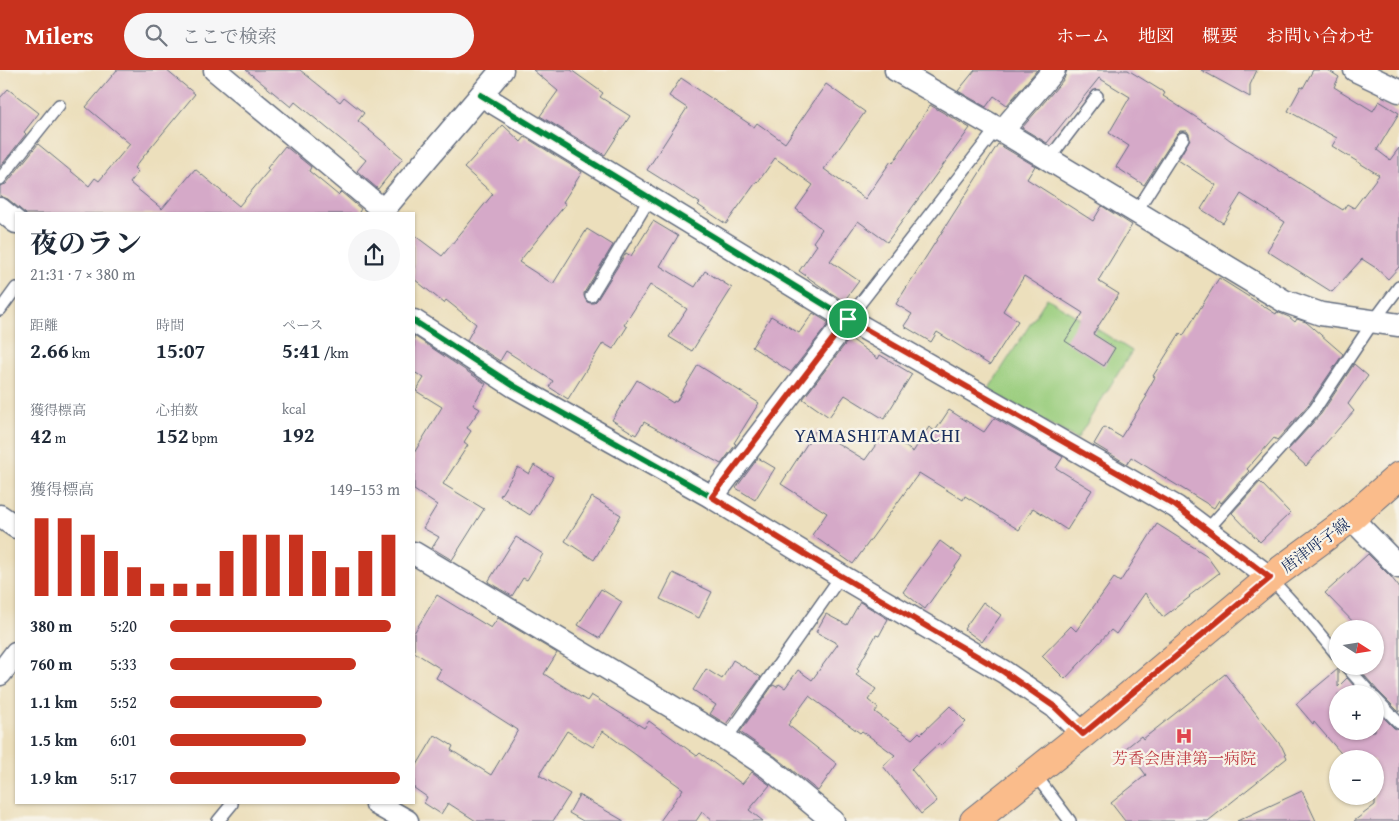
<!DOCTYPE html>
<html lang="ja">
<head>
<meta charset="utf-8">
<style>
	body { margin:0; font-family:"Gentium Book Plus","Noto Serif JP",serif; background:#f6f6f7; color:#1f2937; height:100vh; display:flex; flex-direction:column; font-size:19px; white-space:nowrap }
	* { box-sizing:border-box; margin:0 }
	p { font-size:16px; color:#747a83 }
	.icon { flex:none; width:28px; height:28px; fill:none; stroke:currentColor; stroke-width:2; stroke-linecap:round; stroke-linejoin:round }
	.map { position:relative; flex:1; overflow:hidden }
	.details { position:absolute; left:15px; top:142px; width:400px; height:592px; display:flex; flex-direction:column; background:#fff; border-radius:0px; box-shadow:0 1px 4px #0004 }
	.details>* { flex:none }
	.needle { width:32px; rotate:102deg }
	.controls { position:absolute; left:1329px; top:550px; display:grid; gap:10px }
	.controls a { display:grid; place-items:center; width:55px; height:55px; border-radius:50%; background:#fff; box-shadow:0 1px 4px #0004; font-size:25px }
	.pin { position:absolute; display:grid; place-items:center; width:42px; height:42px; color:#fff; margin:-21px; border:2px solid #fff; border-radius:50%; box-shadow:0 1px 5px #0007 }
	.round { display:grid; place-items:center; flex:none; width:52px; height:52px; border-radius:26px; background:#f6f6f7 }
	.headline { display:flex; align-items:center; justify-content:space-between; height:85px; padding:0 15px }
	h1 { font-size:28px; font-weight:700; line-height:38px }
	.figures { display:grid; grid-template-columns:repeat(3,1fr); gap:8px; height:85px; padding:5px 15px }
	.figures div { display:grid; align-content:center }
	.figures b { font-size:21px; font-weight:700 }
	.figures small { font-size:14px; font-weight:400 }
	.figures p { font-size:14px }
	.chart { height:140px; padding:10px 15px }
	.chart p { display:flex; justify-content:space-between }
	.chart svg { width:100%; height:90px; margin-top:5px; stroke:#c8321e; stroke-width:6 }
	ul { padding:0 15px; list-style:none; font-size:16px }
	li { display:grid; grid-template-columns:80px 60px 1fr; align-items:center; height:38px }
	li i { height:12px; border-radius:6px; background:#c8321e }
	header { display:flex; align-items:center; gap:30px; box-sizing:border-box; height:70px; padding:0 25px; background:#c8321e; color:#fff }
	header strong { font-size:24px }
	nav { display:flex; gap:28px; margin-inline-start:auto; font-size:18px }
	.search { width:350px; height:45px; background:#f6f6f7; display:flex; align-items:center; gap:12px; box-sizing:border-box; padding:0 18px; border-radius:28px; color:#747a83; font-size:19px }
	.map>svg:first-child { display:block }
	.green { fill:#9bce7f; stroke:#5b7e6e }
	.building { fill:#d5a9c8 }
	.lines { fill:none; stroke-linecap:round; stroke-linejoin:round }
	.service-casing { stroke:#646d7f; stroke-width:14 }
	.minor-casing { stroke:#646d7f; stroke-width:25 }
	.primary-casing { stroke:#646d7f; stroke-width:30 }
	.service { stroke:#fff; stroke-width:11 }
	.minor { stroke:#fff; stroke-width:22 }
	.primary { stroke:#fabc8b; stroke-width:28 }
	.cycleway-casing { stroke:#f7f3e8; stroke-width:9 }
	.cycleway { stroke:#00873e; stroke-width:6 }
	.route-casing { stroke:#fff; stroke-width:10 }
	.route { stroke:#c8321e; stroke-width:6 }
	.labels { text-anchor:middle; stroke-width:4.5; stroke-linejoin:round; paint-order:stroke }
	.street-label { font-size:16px; fill:#1b2f5e; stroke:#f7f3e8 }
	.health-label { font-size:16px; fill:#be3a42; stroke:#f7f3e8 }
	.quarter-label { font-size:19px; letter-spacing:1px; fill:#1b2f5e; stroke:#f7f3e8 }
</style>
</head>
<body>
<header>
<strong>Milers</strong>
<div class="search"><svg class="icon" aria-label="search" viewBox="0 0 24 24"><circle cx="10" cy="10" r="6"/><path d="M15 15l6 6"/></svg>ここで検索</div>
<nav><a>ホーム</a><a>地図</a><a>概要</a><a>お問い合わせ</a></nav>
</header>
<div class="map">
<svg width="1399" height="751" viewBox="0 0 1399 751">
	<rect width="100%" height="100%" fill="#f7f3e8"/>
	<filter id="ink" filterUnits="userSpaceOnUse"><feTurbulence type="fractalNoise" baseFrequency=".02" numOctaves="2"/><feDisplacementMap in="SourceGraphic" scale="10" xChannelSelector="R" yChannelSelector="G"/><feConvolveMatrix kernelMatrix="1 2 1 2 8 2 1 2 1" color-interpolation-filters="sRGB"/></filter>
	<filter id="wash" filterUnits="userSpaceOnUse"><feTurbulence type="fractalNoise" baseFrequency=".0096" numOctaves="4" result="noise"/><feDisplacementMap in="SourceGraphic" scale="20" xChannelSelector="R" yChannelSelector="G"/><feGaussianBlur stdDeviation="1.12" result="paint"/><feColorMatrix in="noise" values="0 0 0 0 0 0 0 0 0 0 0 0 0 0 0 0 0 1.4 0 .05"/><feComposite in="paint" operator="in"/></filter>
	<g filter="url(#wash)">
		<rect width="100%" height="100%" fill="#ecdfbc"/>
		<!-- green -->
		<polygon class="green" points="1047,228 1132,281 1077,369 988,320"/>
		<g id="blocks">
			<!-- building -->
			<g class="building">
				<polygon points="117,0 166,0 195,24 134,98 138,102 130,113 162,139 195,99 239,136 269,100 267,98 285,76 311,97 309,101 338,125 341,122 361,139 359,142 361,144 26,144 8,129 0,126 0,116 6,114 38,74 89,116 95,108 99,111 130,74 86,37"/>
				<polygon points="246,0 300,0 340,32 344,27 364,43 358,51 403,88 378,119 357,101 366,90 295,32 291,37"/>
				<polygon points="533,0 571,0 603,23 600,27 630,46 605,85 540,46 558,21"/>
				<polygon points="975,0 1037,0 1007,35 994,26 986,37 958,21"/>
				<polygon points="1067,0 1128,0 1165,23 1163,26 1222,64 1230,70 1343,140 1347,134 1354,138 1379,105 1332,76 1337,68 1288,41 1301,17 1303,18 1313,0 1328,0 1339,7 1334,17 1373,41 1379,31 1399,43 1377,80 1390,90 1399,78 1399,197 1388,209 1376,198 1362,189 1332,222 1267,181 1285,152 1241,124 1223,153 1201,139 1216,115 1178,90 1190,69 1189,64 1187,61 1180,61 1177,64 1144,115 1116,97 1129,76 1109,63 1130,27 1099,8 1047,73 1022,58 1064,9"/>
				<polygon points="1201,0 1257,0 1250,15 1250,27"/>
				<polygon points="681,8 754,57 757,53 785,73 826,14 865,42 824,99 865,129 891,91 893,93 930,35 970,58 887,172 858,151 830,191 859,211 844,231 826,220 799,201 817,175 813,172 822,159 796,139 813,115 775,88 758,112 757,111 726,154 698,135 700,133 647,100 687,38 669,26"/>
				<polygon points="8,19 39,43 24,62 26,64 0,97 0,28"/>
				<polygon points="503,55 521,72 525,67 582,102 563,132 566,134 519,192 553,214 587,159 613,175 584,223 584,226 587,232 590,233 594,233 597,230 626,183 631,186 653,151 678,166 660,196 695,217 705,201 732,218 692,281 669,267 687,239 650,215 624,255 627,257 613,279 603,273 568,329 549,317 553,311 506,281 500,291 467,270 476,254 446,230 444,233 414,209 414,165 442,186 493,124 464,98"/>
				<polygon points="998,74 1035,96 1027,109 1093,151 1102,136 1132,155 1098,211 1119,224 1093,264 1115,278 1104,296 1065,271 1083,243 1024,206 1003,241 1018,251 990,295 937,262 931,272 904,256 912,244 896,234"/>
				<polygon points="1219,208 1276,244 1277,242 1289,247 1295,252 1297,249 1306,252 1343,284 1309,334 1277,370 1274,368 1247,399 1249,401 1221,433 1219,430 1214,438 1131,387 1127,394 1094,374 1104,357 1121,367 1147,326 1145,325 1155,307 1153,306 1180,263 1183,266"/>
				<polygon points="813,243 829,253 791,302 752,277 771,246 799,263"/>
				<polygon points="414,266 486,314 473,335 480,339 467,358 471,361 464,372 468,375 443,414 484,439 452,490 432,478 439,467 423,458 437,435 414,420 414,383 442,337 416,321 424,308 414,302"/>
				<polygon points="850,268 878,289 880,285 912,304 884,349 845,325 829,347 803,329"/>
				<polygon points="1354,294 1368,306 1348,334 1354,341 1306,396 1288,380 1321,344"/>
				<polygon points="698,295 759,333 734,373 736,374 721,394 644,352 636,365 612,350 637,310 673,333 674,331 676,332"/>
				<polygon points="949,340 984,362 994,348 1063,387 1056,398 1092,420 1067,460 1033,438 1019,460 965,426 963,430 919,403 853,494 812,465 827,443 781,414 816,360 865,390 885,362 913,382 929,357 935,361"/>
				<polygon points="758,388 775,398 755,430 736,418"/>
				<polygon points="534,395 553,407 530,445 500,426 518,397 529,404"/>
				<polygon points="1260,412 1290,443 1260,472 1232,443"/>
				<polygon points="592,427 621,445 594,490 565,471"/>
				<polygon points="1157,454 1206,485 1219,503 1189,526 1190,527 1163,547 1145,523 1116,564 1111,560 1065,609 1042,586 1071,556 1076,561 1114,508 1120,512"/>
				<polygon points="516,467 543,484 527,510 523,508 512,526 488,512"/>
				<polygon points="940,471 962,487 925,539 903,522"/>
				<polygon points="1368,484 1391,507 1399,517 1399,642 1378,621 1358,598 1360,596 1375,596 1375,559 1360,559 1325,523"/>
				<polygon points="673,503 712,522 699,548 660,529"/>
				<polygon points="601,519 622,532 600,568 578,555"/>
				<polygon points="437,525 491,558 498,548 557,583 544,604 587,631 591,625 644,658 649,651 697,686 700,683 742,714 752,702 760,708 770,715 749,740 763,751 713,751 702,742 696,751 660,751 683,719 603,661 593,677 567,661 539,705 570,724 553,751 476,751 448,733 441,744 424,733 427,727 414,718 414,700 435,665 453,676 451,680 491,705 518,660 436,608 441,599 414,582 414,563"/>
				<polygon points="860,532 888,549 879,566 876,565 857,599 859,601 856,605 876,619 868,630 878,638 875,642 912,669 919,662 921,664 950,636 966,652 941,675 939,673 911,699 937,731 921,744 883,696 895,685 862,661 860,663 809,626 788,655 837,694 818,721 776,687 740,662 773,615 777,617 779,614 785,618 798,600 812,610 838,574 816,562 826,544 847,555"/>
				<polygon points="983,532 1001,545 982,572 964,559"/>
				<polygon points="733,590 761,607 726,654 710,644 716,635 693,620 706,599 722,609"/>
				<polygon points="1338,599 1338,617 1347,608 1361,624 1338,624 1338,661 1375,661 1375,639 1394,658 1399,660 1399,751 1354,751 1375,735 1375,689 1346,689 1314,652 1313,654 1296,634"/>
				<polygon points="1225,604 1282,677 1287,688 1208,751 1125,751 1111,733 1146,705 1126,678 1141,666 1143,669"/>
				<polygon points="1302,721 1316,751 1237,751"/>
				<polygon points="579,725 624,751 583,751 569,743"/>
			</g>
		</g>
	</g>
	<g filter="url(#ink)">
		<use href="#blocks" fill-opacity="0" stroke="#646d7f" stroke-width="1"/>
		<g class="lines">
			<!-- service casing -->
			<g class="service-casing">
				<g id="service">
					<polyline points="1049,89 1097,26"/>
					<polyline points="0,109 59,35"/>
					<polyline points="1136,142 1183,68"/>
					<polyline points="591,226 650,128"/>
					<polyline points="0,240 16,218"/>
					<polyline points="848,249 990,67 1002,61"/>
					<polyline points="1207,460 1315,339 1373,252 1399,217"/>
					<polyline points="1270,508 1303,544 1338,586"/>
					<polyline points="1346,596 1371,624"/>
					<polyline points="1375,628 1399,653"/>
					<polyline points="726,669 841,506"/>
					<polyline points="1034,703 1070,751"/>
					<polyline points="218,751 232,734"/>
				</g>
			</g>
			<!-- minor casing -->
			<g class="minor-casing">
				<g id="minor">
					<polyline points="215,0 383,140"/>
					<polyline points="896,0 1002,61 1284,231 1321,244 1399,255"/>
					<polyline points="1355,0 1399,21"/>
					<polyline points="481,25 848,249 1176,437 1270,508"/>
					<polyline points="1002,61 1054,0"/>
					<polyline points="0,139 16,152"/>
					<polyline points="380,144 502,0"/>
					<polyline points="414,251 514,316 712,427 841,506 1004,602 1055,637 1083,664"/>
					<polyline points="712,427 848,249"/>
					<polyline points="0,446 16,457"/>
					<polyline points="1351,448 1399,497"/>
					<polyline points="414,483 726,669 768,697 833,751"/>
					<polyline points="0,604 16,583"/>
					<polyline points="377,734 407,751"/>
				</g>
			</g>
			<!-- primary casing -->
			<g class="primary-casing">
				<polyline id="primary" points="974,751 1083,664 1270,508 1351,448 1399,406"/>
			</g>
			<!-- service -->
			<use href="#service" class="service"/>
			<!-- minor -->
			<use href="#minor" class="minor"/>
			<!-- primary -->
			<use href="#primary" class="primary"/>
			<!-- cycleway casing -->
			<g class="cycleway-casing">
				<g id="cycleway">
					<polyline points="481,25 848,249 1176,437 1270,508"/>
					<polyline points="414,251 514,316 712,427 841,506 1004,602 1055,637 1083,664"/>
				</g>
			</g>
			<!-- cycleway -->
			<use href="#cycleway" class="cycleway"/>
		</g>
	</g>
	<g class="lines" filter="url(#ink)">
		<!-- route casing -->
		<g class="route-casing">
			<polygon id="route" points="848,249 1176,436 1270,508 1083,664 1055,637 1004,602 841,506 712,427"/>
		</g>
		<!-- route -->
		<use href="#route" class="route"/>
	</g>
	<!-- icons -->
	<defs>
		<g id="hospital-bare" transform="scale(1.35)"><path d="M-5-5h3v3.5h4V-5h3V5h-3V1.5h-4V5h-3Z" fill="#e0444e" stroke="#f7f3e8" stroke-width="2.5" paint-order="stroke"/></g>
	</defs>
	<g fill-rule="evenodd">
		<use href="#hospital-bare" x="1184" y="666"/>
	</g>
	<g class="labels">
		<!-- street labels -->
		<g class="street-label">
			<text transform="translate(1315 475) rotate(-36)" y="6">唐津呼子線</text>
		</g>
		<!-- health labels -->
		<g class="health-label">
			<text x="1184" y="694">芳香会唐津第一病院</text>
		</g>
		<!-- quarter labels -->
		<g class="quarter-label">
			<text x="878" y="372">YAMASHITAMACHI</text>
		</g>
	</g>
</svg>
<div class="controls">
<a><svg class="needle" viewBox="-14 -14 28 28"><path d="M0-13l5 13h-10z" fill="#e53935"/><path d="M0 13l5-13h-10z" fill="#747a83"/></svg></a>
<a>+</a>
<a>−</a>
</div>
<div class="pin" style="left:848px;top:249px;background:#1e9e55"><svg class="icon" aria-label="arrive" viewBox="0 0 24 24"><path d="M6 21V4h12l-3 4 3 4H6"/></svg></div>
<section class="details">
<div class="headline"><div><h1>夜のラン</h1><p>21:31 · 7 × 380 m</p></div><a class="round"><svg class="icon" aria-label="share" viewBox="0 0 24 24"><path d="M12 15V3M7 8l5-5 5 5M5 13v7h14v-7"/></svg></a></div>
<div class="figures">
<div><p>距離</p><b>2.66<small> km</small></b></div>
<div><p>時間</p><b>15:07</b></div>
<div><p>ペース</p><b>5:41<small> /km</small></b></div>
</div>
<div class="figures">
<div><p>獲得標高</p><b>42<small> m</small></b></div>
<div><p>心拍数</p><b>152<small> bpm</small></b></div>
<div><p>kcal</p><b>192</b></div>
</div>
<div class="chart"><p><span>獲得標高</span>149–153 m</p>
<svg viewBox="0 0 160 44" preserveAspectRatio="none"><path d="M5 44V6M15 44V6M25 44V14M35 44V22M45 44V30M55 44V38M65 44V38M75 44V38M85 44V22M95 44V14M105 44V14M115 44V14M125 44V22M135 44V30M145 44V22M155 44V14"/></svg>
</div>
<ul>
<li><b>380 m</b>5:20<i style="width:96%"></i></li>
<li><b>760 m</b>5:33<i style="width:81%"></i></li>
<li><b>1.1 km</b>5:52<i style="width:66%"></i></li>
<li><b>1.5 km</b>6:01<i style="width:59%"></i></li>
<li><b>1.9 km</b>5:17<i style="width:100%"></i></li>
</ul>
</section>
</div>
</body>
</html>
